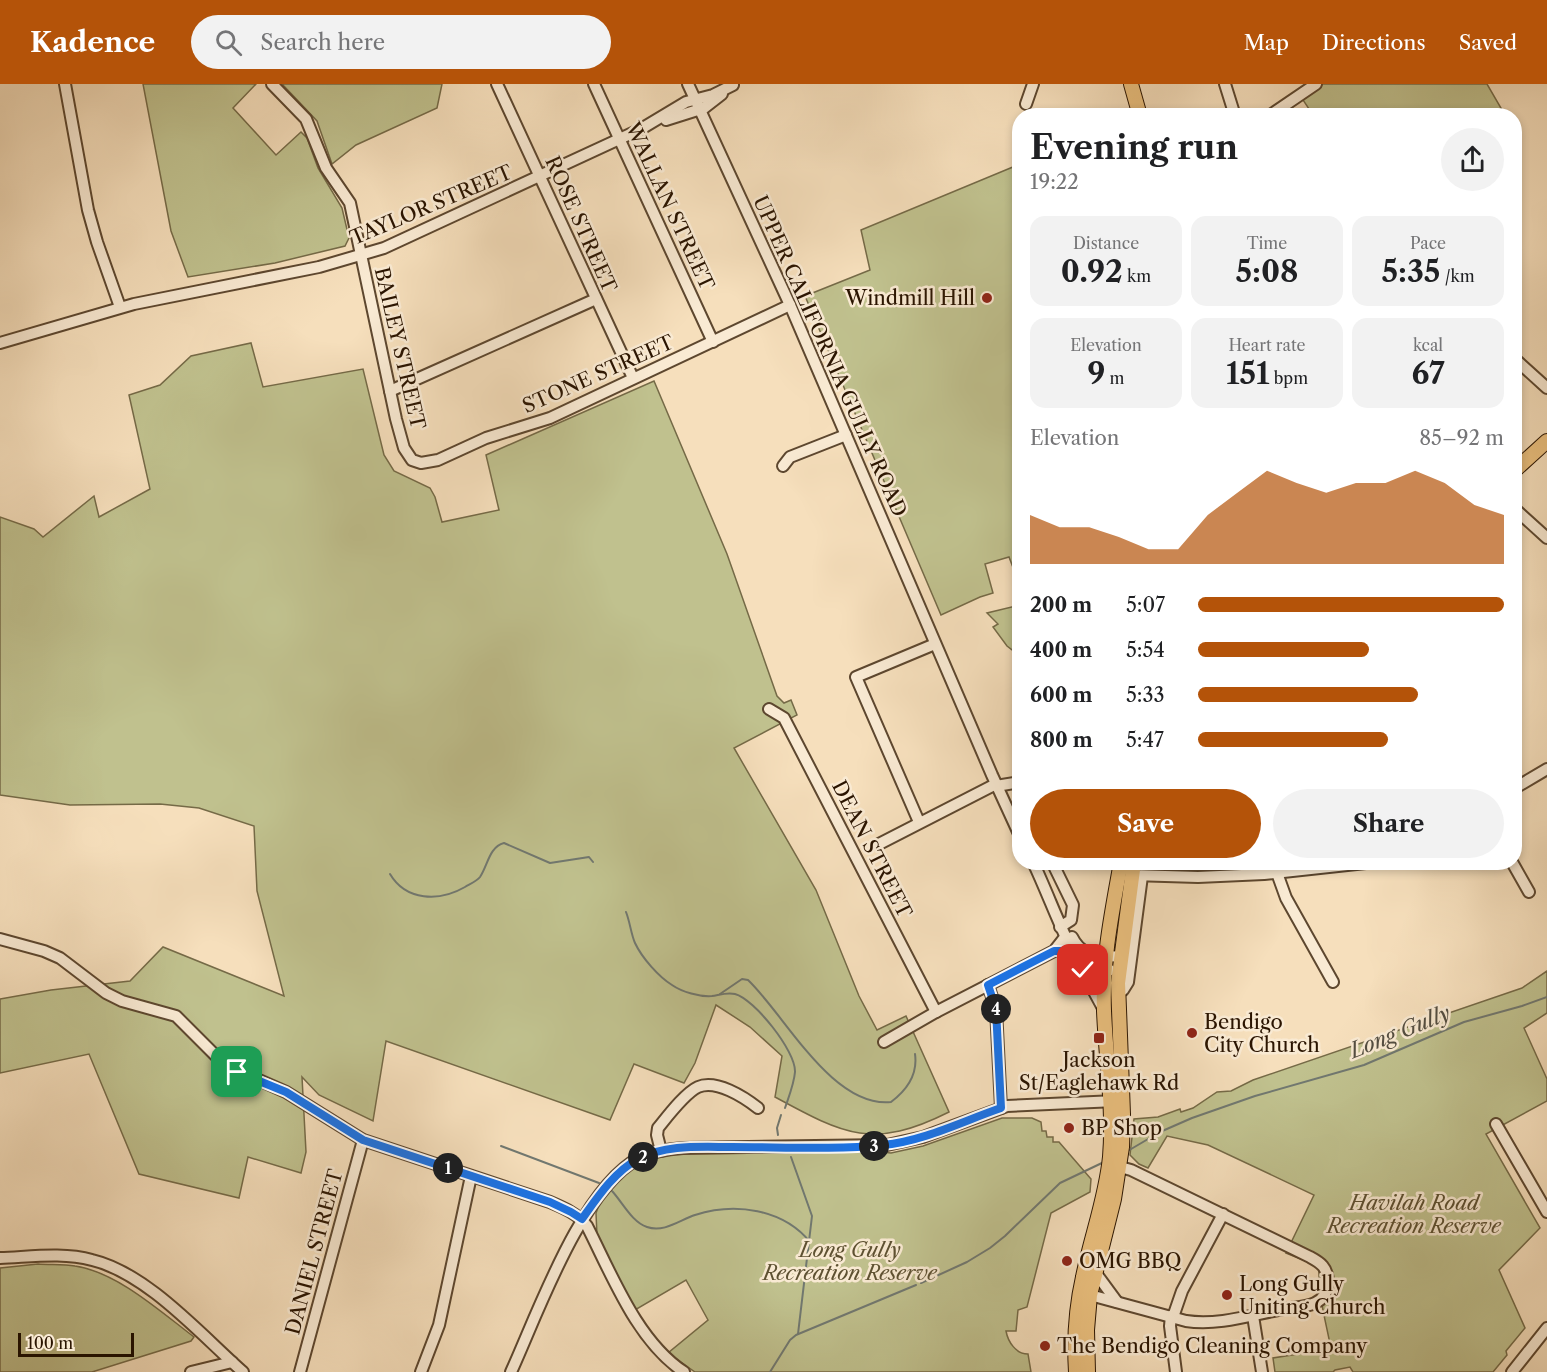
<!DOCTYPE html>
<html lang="en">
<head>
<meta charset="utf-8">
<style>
	body { margin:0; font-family:"Libre Caslon Text",serif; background:#f2f2f2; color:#202124; height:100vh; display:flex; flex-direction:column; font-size:22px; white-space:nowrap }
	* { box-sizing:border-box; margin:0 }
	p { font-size:20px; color:#757577 }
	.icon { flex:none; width:33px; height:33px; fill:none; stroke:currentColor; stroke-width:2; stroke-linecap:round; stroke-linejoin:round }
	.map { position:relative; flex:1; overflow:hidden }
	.panel { position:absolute; left:1012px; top:24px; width:510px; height:762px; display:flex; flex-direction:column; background:#fff; border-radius:24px; box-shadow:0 3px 9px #0003 }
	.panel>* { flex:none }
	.scale { position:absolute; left:18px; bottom:15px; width:116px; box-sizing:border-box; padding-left:6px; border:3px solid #2a1400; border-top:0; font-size:16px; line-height:21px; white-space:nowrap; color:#2a1400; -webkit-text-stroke:4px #f9ead3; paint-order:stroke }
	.pin { position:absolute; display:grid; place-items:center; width:51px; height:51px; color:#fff; margin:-26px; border-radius:12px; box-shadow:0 3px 9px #0006 }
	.km { position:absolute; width:30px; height:30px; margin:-15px; border-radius:50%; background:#222; color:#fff; font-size:16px; line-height:30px; text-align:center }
	.round { display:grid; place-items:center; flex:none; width:63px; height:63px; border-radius:32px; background:#f2f2f2 }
	.headline { display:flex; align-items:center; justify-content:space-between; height:102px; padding:0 18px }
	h1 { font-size:33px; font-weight:700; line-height:45px }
	.stats { display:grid; grid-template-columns:repeat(3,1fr); gap:9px; height:102px; padding:6px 18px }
	.stats div { display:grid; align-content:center; border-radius:15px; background:#f2f2f2; text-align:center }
	.stats b { font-size:30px; font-weight:700 }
	.stats small { font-size:16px; font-weight:400 }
	.stats p { font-size:16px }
	.chart { height:168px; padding:12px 18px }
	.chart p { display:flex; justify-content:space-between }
	.chart svg { width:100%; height:108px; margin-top:6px; fill:#b45309; opacity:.7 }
	.button { display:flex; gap:12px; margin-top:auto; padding:12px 18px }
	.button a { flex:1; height:69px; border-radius:36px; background:#b45309; color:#fff; font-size:24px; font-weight:700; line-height:69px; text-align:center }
	.button a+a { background:#f2f2f2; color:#202124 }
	ul { padding:0 18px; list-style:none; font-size:20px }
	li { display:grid; grid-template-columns:96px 72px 1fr; align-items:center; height:45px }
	li i { height:15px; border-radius:8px; background:#b45309 }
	header { display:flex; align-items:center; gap:36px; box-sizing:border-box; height:84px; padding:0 30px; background:#b45309; color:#fff }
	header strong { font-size:28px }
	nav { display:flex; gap:33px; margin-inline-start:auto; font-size:21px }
	.search { width:420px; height:54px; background:#f2f2f2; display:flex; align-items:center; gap:15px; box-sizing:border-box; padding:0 21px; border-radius:33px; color:#757577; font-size:22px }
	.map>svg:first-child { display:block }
	.green { fill:#c0c18e; stroke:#756a47; stroke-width:1.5 }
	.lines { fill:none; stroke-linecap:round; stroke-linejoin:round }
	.stream { stroke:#717870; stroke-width:2 }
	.minor-casing { stroke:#5d472f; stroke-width:14 }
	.major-casing { stroke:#2a1400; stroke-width:16 }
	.minor { stroke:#f9ead3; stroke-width:10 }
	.major { stroke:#ebc07e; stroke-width:14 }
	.route-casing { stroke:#fff; stroke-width:12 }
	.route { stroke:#1a73e8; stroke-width:8 }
	.poi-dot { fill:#8f2418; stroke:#f9ead3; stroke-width:2 }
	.labels { text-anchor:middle; stroke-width:5; stroke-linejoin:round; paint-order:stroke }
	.street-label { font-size:20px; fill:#2a1400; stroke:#f9ead3 }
	.poi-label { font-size:20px; fill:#2a1400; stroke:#f9ead3; text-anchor:start }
	.park-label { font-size:20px; font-style:italic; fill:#5e5132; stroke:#f9ead3 }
	.water-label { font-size:21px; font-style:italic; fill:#544e41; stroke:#f9ead3 }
</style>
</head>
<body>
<header>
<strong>Kadence</strong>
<div class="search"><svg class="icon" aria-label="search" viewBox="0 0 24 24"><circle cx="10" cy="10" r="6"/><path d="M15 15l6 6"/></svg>Search here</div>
<nav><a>Map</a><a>Directions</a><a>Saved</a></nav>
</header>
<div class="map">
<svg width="1547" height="1288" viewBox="0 0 1547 1288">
	<rect width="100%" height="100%" fill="#f6dfbc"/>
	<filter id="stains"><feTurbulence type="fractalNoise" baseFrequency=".00333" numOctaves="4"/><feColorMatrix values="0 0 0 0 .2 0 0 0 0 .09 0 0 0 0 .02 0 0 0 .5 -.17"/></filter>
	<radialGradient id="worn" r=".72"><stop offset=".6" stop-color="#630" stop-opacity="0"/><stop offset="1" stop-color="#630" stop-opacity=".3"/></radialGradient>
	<!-- green -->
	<g class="green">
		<polygon points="143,0 256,0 233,24 276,71 301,48 307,54 318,84 342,124 349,154 345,162 275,179 188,193 171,147"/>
		<polygon points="282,0 442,0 437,24 356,61 332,80 317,37"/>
		<polygon points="1322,0 1487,0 1505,31 1313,31 1303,16"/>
		<polygon points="1020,80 1020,502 1009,473 985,480 993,509 980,513 941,531 805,212 870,186 861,146"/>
		<path d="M251,259L263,303L363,285L384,371L394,387L430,404L435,413L442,438L499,426L486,371L654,297L727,470L777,612L784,619L791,616L797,631L734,664L816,806L859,912L877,946L906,932L949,1028C873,1066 845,1051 775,1013L782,972L750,943L716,921L695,979L684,999L634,980L610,1036L386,957L373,1037L319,1011L302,993L306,1068L301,1089L248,1073L239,1114L139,1090L89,970L0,989V915L51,906L130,897L163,863L284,912L257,807L254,742L199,724L160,720L70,721L0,711V433L34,445L43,453L94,412L99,433L150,405L129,311L160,301L191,272Z"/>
		<polygon points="1020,521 1020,572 1007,562 993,543 998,540 987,529"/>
		<path d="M1547,887V929L1524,944L1547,995V1017L1486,1050L1540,1144L1499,1186L1525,1244L1506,1267L1507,1271L1493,1288H1353L1350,1283L1335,1286L1333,1288H1275L1273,1274L1331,1265C1326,1238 1318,1212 1319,1185L1316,1181L1286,1169L1314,1111L1208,1061L1167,1052L1148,1084L1139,1080L1130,1071L1134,1035L1158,1033L1180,1025L1181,1028L1193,1024L1217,1008L1231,1007L1253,996L1522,904Z"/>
		<path d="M1002,1034H1032L1041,1038L1042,1047H1046L1047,1053H1053V1058H1059L1091,1095L1090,1108L1051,1129L1027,1223L1018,1226L1016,1247H1006C1008,1258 1016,1270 1028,1270L1031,1288H695L668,1269L708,1236L686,1196L635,1226L597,1152L596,1129L599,1121L617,1095L640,1079L651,1074L675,1069L861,1066L891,1069L923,1062Z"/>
		<path d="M38,1180C50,1181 63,1180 75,1182C117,1188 161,1228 194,1253L191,1257L92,1288H0V1184Z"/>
	</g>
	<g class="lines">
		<!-- stream -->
		<g class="stream">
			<path d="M390,790C406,817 439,818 465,803C470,800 477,797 480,793C488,781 489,763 504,759L550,779L589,773L593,778"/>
			<path d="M626,828C630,838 631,850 635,859C642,874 659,893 672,901C682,908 700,913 712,912C719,911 727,908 735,910C754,915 796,967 795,988C794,1000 789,1012 785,1024"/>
			<path d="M720,910L742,895L748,896C785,931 832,1024 891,1018C907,1006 918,991 915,970"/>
			<polyline points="778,1051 777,1044 781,1031"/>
			<polyline points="501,1062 599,1099"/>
			<polyline points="1126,1068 1160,1048 1192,1034 1255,1012 1364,981 1464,938 1522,922 1547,913"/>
			<polyline points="791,1073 812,1132 798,1250"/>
			<path d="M612,1107C623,1119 632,1138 647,1143C664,1149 680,1136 695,1131C735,1118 783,1125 810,1158"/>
			<polyline points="921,1199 967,1178 990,1164 1005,1152 1060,1099 1104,1078"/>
			<polyline points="770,1288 790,1256 796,1251 916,1201"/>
		</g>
		<!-- minor casing -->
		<g class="minor-casing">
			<g id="minor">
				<polyline points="65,0 88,126 97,158 120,223"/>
				<polyline points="272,0 306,35 326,84 350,119 396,335 404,364 412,376 421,379 438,376 486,354 550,334 790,221"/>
				<polyline points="497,0 633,294"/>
				<polyline points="594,0 713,258"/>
				<polyline points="688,0 790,221 992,691 1020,752"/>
				<polyline points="1225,0 1235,32"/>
				<polyline points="1026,20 1033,0"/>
				<polyline points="1269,32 1316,0"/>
				<polyline points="666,36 704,24 722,10"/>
				<polyline points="0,259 134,220 319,183 384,164 641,45 686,18 713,11 733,1"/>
				<polyline points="1515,275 1547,304"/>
				<polyline points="390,307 596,215"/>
				<polyline points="783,382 790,373 846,351"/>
				<polyline points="1515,425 1547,454"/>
				<polyline points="769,625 784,634 936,928"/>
				<polyline points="996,702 1020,698"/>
				<polyline points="1515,704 1547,685"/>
				<polyline points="919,738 856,593 935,560"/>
				<polyline points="879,760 996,700"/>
				<path d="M1033,778C1049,812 1061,847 1079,880L1110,886"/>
				<polyline points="1052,778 1073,821 1071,836 1060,843"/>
				<polyline points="1512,778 1529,808"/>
				<polyline points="1277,789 1286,814 1333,898"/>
				<polyline points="1132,791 1198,793 1264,790 1375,778"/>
				<path d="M1072,853C1082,874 1099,871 1120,873"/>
				<path d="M0,855L44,867L60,874L106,909L122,917L176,932L225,981L286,1008L363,1056L550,1118C564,1124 578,1130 587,1142C612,1191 637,1257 684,1288"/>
				<polyline points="1079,880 1104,926"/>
				<polyline points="988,901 996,925 1001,1024"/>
				<polyline points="1118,906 1123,906 1128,898 1142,792"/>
				<polyline points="884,958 936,928 1054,867 1065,853"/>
				<polyline points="1496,1040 1547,1128"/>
				<path d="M661,1067L657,1051L658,1044C667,1033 685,1009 698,1003C716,995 744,1013 758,1024"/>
				<path d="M0,1174C30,1173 63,1168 92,1176C147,1189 201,1251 243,1288"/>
				<polyline points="1095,1188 1117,1218"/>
				<path d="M1090,1211L1186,1237C1218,1242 1251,1231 1283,1225C1293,1223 1305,1224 1315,1219C1324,1215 1328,1207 1328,1197C1327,1183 1321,1179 1310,1173L1131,1086L1120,1083"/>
				<polyline points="1171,1232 1170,1242 1176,1288"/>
				<polyline points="1253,1232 1262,1288"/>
				<polyline points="1173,1233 1182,1207 1223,1130"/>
				<polyline points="191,1288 232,1278"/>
				<polyline points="300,1288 363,1056"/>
				<polyline points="421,1288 439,1241 471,1092"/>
				<path d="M511,1288C538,1229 581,1105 639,1074C653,1067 668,1065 683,1064L887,1061L923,1053L1007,1022L1116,1017"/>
				<polyline points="1512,1288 1547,1244"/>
			</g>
		</g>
		<!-- major casing -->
		<g class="major-casing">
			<g id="major">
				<polyline points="1131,0 1140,32"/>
				<polyline points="1515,386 1547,357"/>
				<path d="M1076,1288C1074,1257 1076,1224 1083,1193C1091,1153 1106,1114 1110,1073C1114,1024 1106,976 1104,927C1102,876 1112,828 1121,778"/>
				<polyline points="1088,1288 1087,1246 1090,1211 1114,1115 1122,1063 1123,1030 1118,899 1134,778"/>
			</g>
		</g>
		<!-- minor -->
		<use href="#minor" class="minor"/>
		<!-- major -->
		<use href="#major" class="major"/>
	</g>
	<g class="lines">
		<!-- route casing -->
		<g class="route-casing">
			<path id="route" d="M237,988L286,1008L363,1056L550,1118L571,1128L582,1135C597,1114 614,1088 638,1075C666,1060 701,1063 732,1063C782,1063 834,1066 883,1061C924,1057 963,1037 1001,1024L996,925L988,901L1054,867H1072L1083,886"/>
		</g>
		<!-- route -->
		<use href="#route" class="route"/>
	</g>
	<!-- markers -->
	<g class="poi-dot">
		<circle cx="987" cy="214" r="6"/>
		<circle cx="1192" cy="949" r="6"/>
		<rect x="1093" y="948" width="12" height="12" rx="3"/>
		<circle cx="1069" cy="1044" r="6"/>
		<circle cx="1067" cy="1177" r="6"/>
		<circle cx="1227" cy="1211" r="6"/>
		<circle cx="1045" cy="1262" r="6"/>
	</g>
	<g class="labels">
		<!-- street labels -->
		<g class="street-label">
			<text transform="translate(431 121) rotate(-23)" y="7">TAYLOR STREET</text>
			<text transform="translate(670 122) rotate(65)" y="7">WALLAN STREET</text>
			<text transform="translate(581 140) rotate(66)" y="7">ROSE STREET</text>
			<text transform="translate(400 264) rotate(77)" y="7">BAILEY STREET</text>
			<text transform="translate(830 272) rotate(66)" y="7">UPPER CALIFORNIA GULLY ROAD</text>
			<text transform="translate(598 290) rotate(-24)" y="7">STONE STREET</text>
			<text transform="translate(872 765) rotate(63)" y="7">DEAN STREET</text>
			<text transform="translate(314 1168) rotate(-75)" y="7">DANIEL STREET</text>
		</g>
		<!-- poi labels -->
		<g class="poi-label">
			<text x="975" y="221" text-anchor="end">Windmill Hill</text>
			<text x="1204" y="945">Bendigo<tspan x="1204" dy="23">City Church</tspan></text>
			<text x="1099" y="983" text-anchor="middle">Jackson<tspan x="1099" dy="23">St/Eaglehawk Rd</tspan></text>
			<text x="1081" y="1051">BP Shop</text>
			<text x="1079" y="1184">OMG BBQ</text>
			<text x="1239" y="1207">Long Gully<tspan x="1239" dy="23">Uniting Church</tspan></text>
			<text x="1057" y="1269">The Bendigo Cleaning Company</text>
		</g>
		<!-- park labels -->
		<g class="park-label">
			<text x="1414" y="1126">Havilah Road<tspan x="1414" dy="23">Recreation Reserve</tspan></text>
			<text x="850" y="1173">Long Gully<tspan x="850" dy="23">Recreation Reserve</tspan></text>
		</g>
		<!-- water labels -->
		<g class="water-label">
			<text transform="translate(1400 948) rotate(-22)" y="7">Long Gully</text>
		</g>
	</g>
	<rect width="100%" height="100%" filter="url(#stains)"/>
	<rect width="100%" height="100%" fill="url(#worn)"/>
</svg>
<div class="scale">100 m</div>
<div class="pin" style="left:237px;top:988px;background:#1e9e55"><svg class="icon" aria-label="arrive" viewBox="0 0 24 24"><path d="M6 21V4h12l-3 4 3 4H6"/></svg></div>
<div class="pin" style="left:1083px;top:886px;background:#d93025"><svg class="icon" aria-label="check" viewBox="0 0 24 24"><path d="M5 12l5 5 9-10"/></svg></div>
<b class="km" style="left:448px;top:1084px">1</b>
<b class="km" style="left:643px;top:1073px">2</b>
<b class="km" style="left:874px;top:1062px">3</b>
<b class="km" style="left:996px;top:925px">4</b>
<section class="panel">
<div class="headline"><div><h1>Evening run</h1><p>19:22</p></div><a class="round"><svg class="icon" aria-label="share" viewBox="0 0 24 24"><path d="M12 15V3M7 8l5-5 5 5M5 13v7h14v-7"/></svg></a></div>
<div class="stats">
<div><p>Distance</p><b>0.92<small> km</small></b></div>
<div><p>Time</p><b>5:08</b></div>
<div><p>Pace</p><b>5:35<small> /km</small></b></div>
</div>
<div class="stats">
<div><p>Elevation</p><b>9<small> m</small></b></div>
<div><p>Heart rate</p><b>151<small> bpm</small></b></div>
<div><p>kcal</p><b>67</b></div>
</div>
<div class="chart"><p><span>Elevation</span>85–92 m</p>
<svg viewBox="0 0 160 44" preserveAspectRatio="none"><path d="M0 44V24L10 29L20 29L30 33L40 38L50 38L60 24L70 15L80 6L90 11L100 15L110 11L120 11L130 6L140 11L150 20L160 24V44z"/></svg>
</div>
<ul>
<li><b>200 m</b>5:07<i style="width:100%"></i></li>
<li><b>400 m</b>5:54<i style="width:56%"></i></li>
<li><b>600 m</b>5:33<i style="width:72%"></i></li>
<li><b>800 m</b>5:47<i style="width:62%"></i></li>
</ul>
<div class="button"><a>Save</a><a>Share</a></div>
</section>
</div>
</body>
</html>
